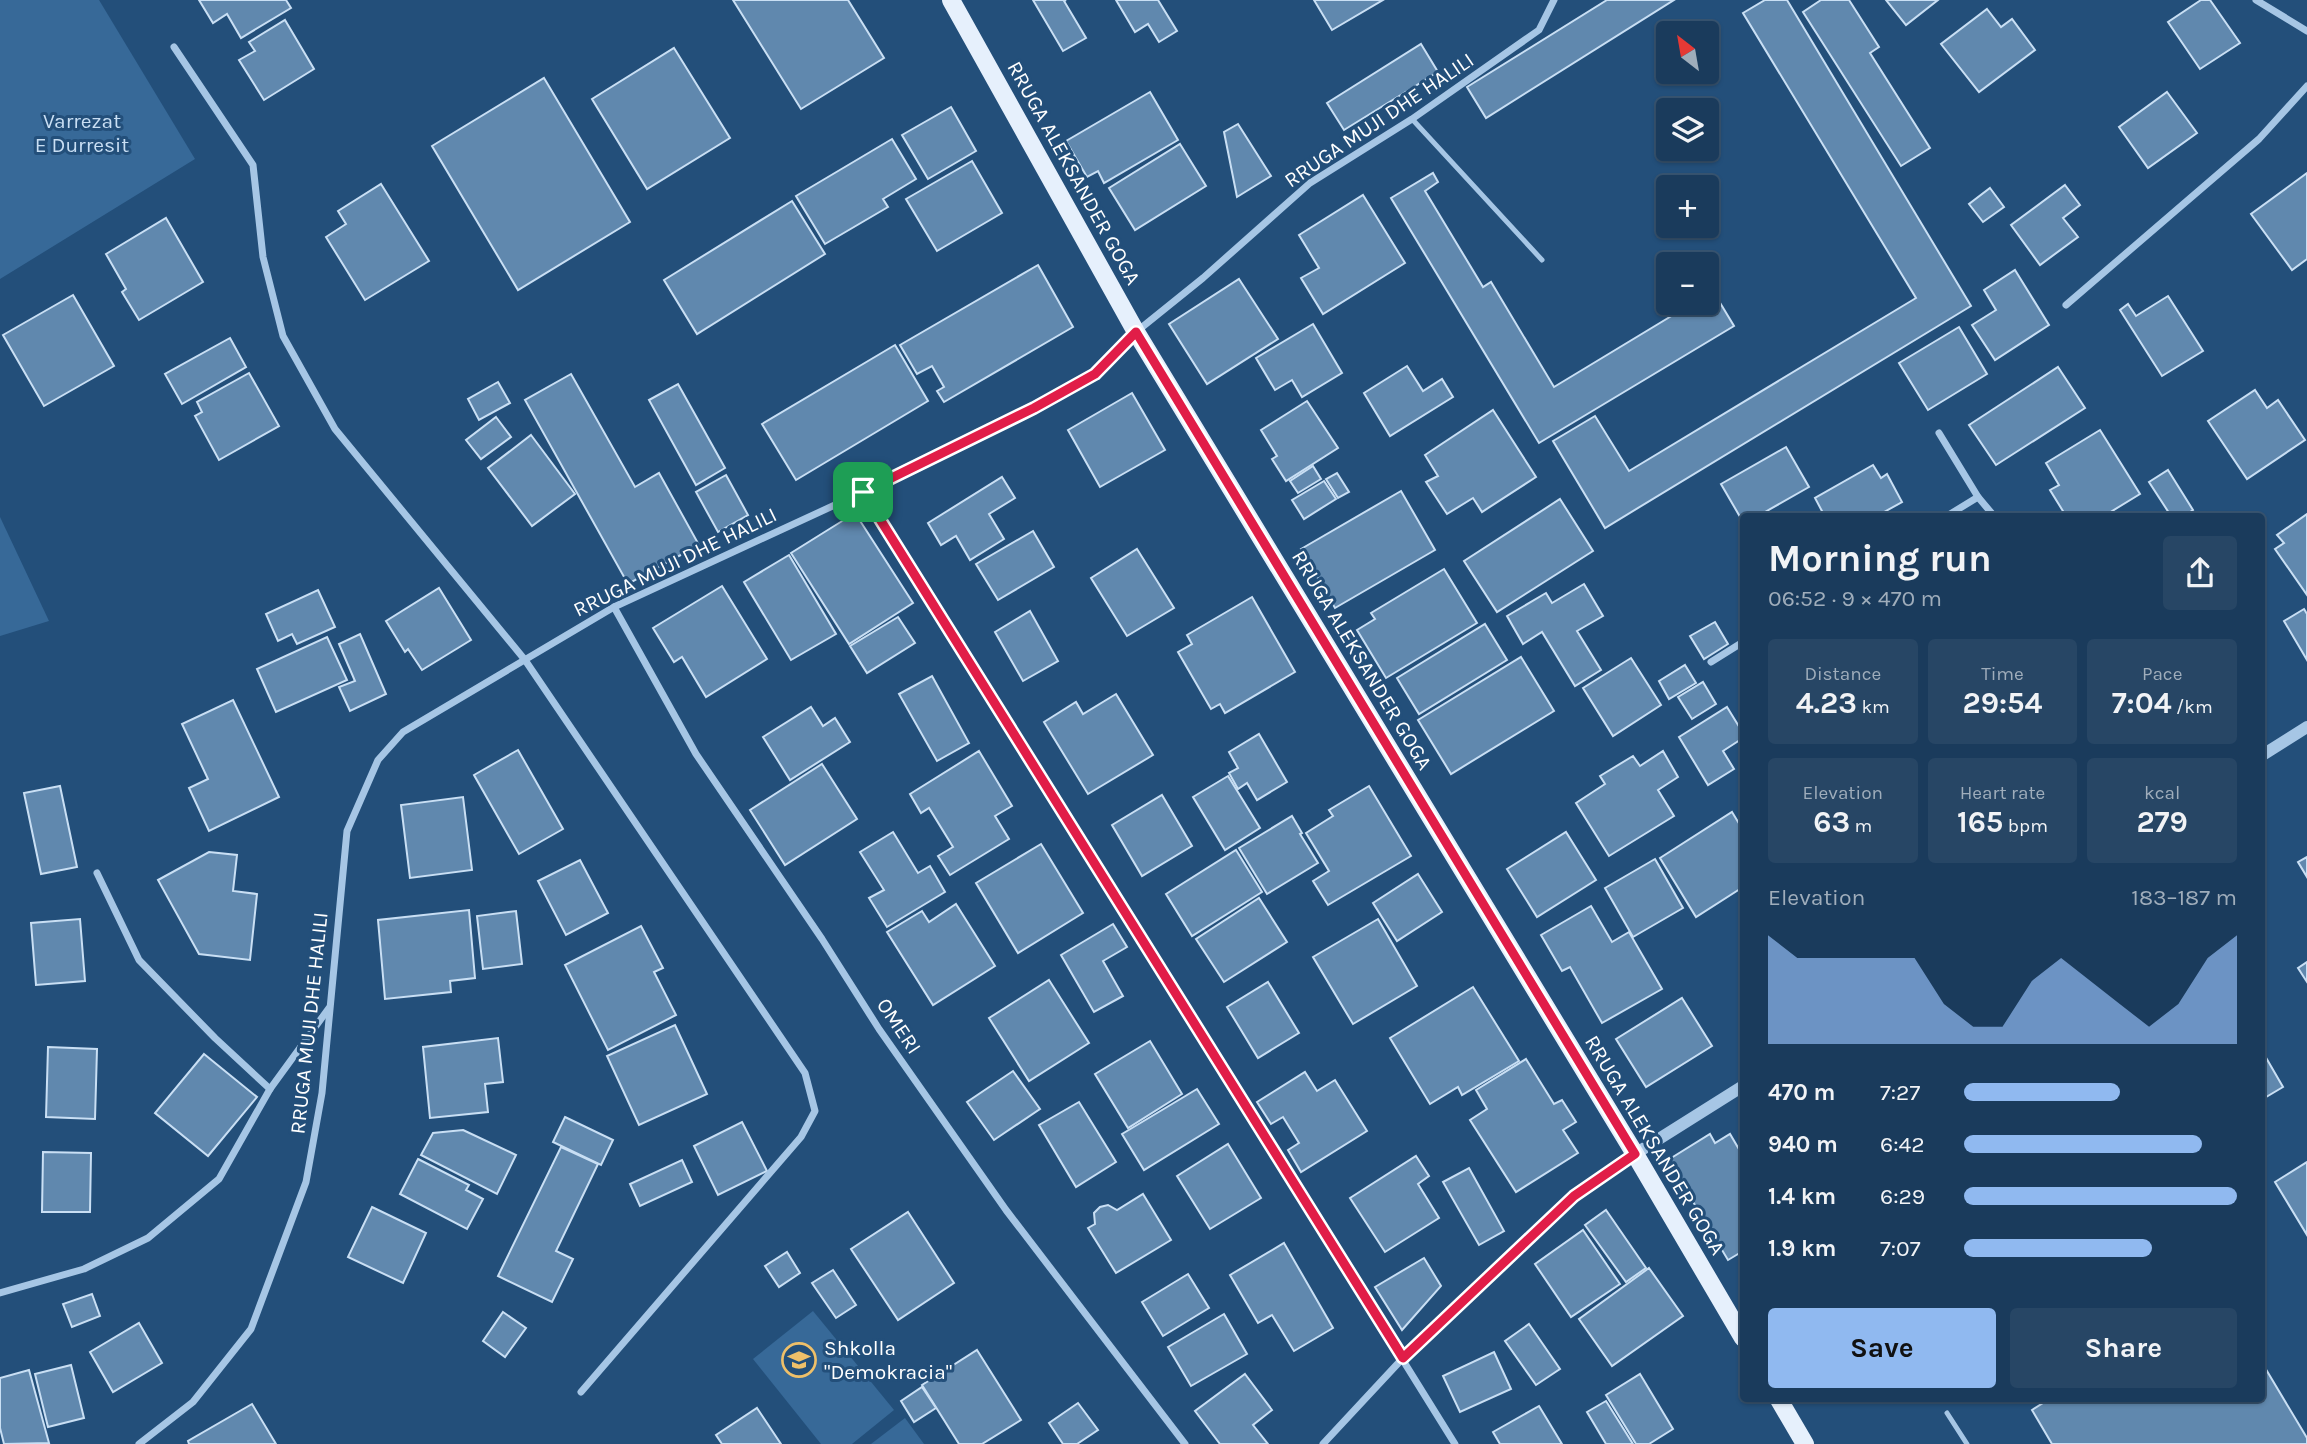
<!DOCTYPE html>
<html lang="en">
<head>
<meta charset="utf-8">
<style>
	body { margin:0; font-family:Karla,sans-serif; background:#274665; color:#f1f3f6; height:100vh; display:flex; flex-direction:column; font-size:26px; white-space:nowrap }
	* { box-sizing:border-box; margin:0 }
	p { font-size:23px; color:#9fadbb }
	.icon { flex:none; width:38px; height:38px; fill:none; stroke:currentColor; stroke-width:2; stroke-linecap:round; stroke-linejoin:round }
	.map { position:relative; flex:1; overflow:hidden }
	.sheet { position:absolute; left:1740px; top:513px; width:525px; height:889px; display:flex; flex-direction:column; background:#1a3b5c; border-radius:7px; box-shadow:0 2px 5px #0004,0 0 0 2px #385572 }
	.sheet>* { flex:none }
	.needle { width:46px; rotate:329deg }
	.tools { position:absolute; left:1656px; top:21px; display:grid; gap:14px }
	.tools a { display:grid; place-items:center; width:63px; height:63px; border-radius:7px; background:#1a3b5c; box-shadow:0 2px 5px #0004,0 0 0 2px #385572; font-size:35px }
	.pin { position:absolute; display:grid; place-items:center; width:60px; height:60px; color:#fff; margin:-30px; border-radius:14px; box-shadow:0 4px 10px #0006 }
	.round { display:grid; place-items:center; flex:none; width:74px; height:74px; border-radius:7px; background:#274665 }
	.head { display:flex; align-items:center; justify-content:space-between; height:119px; padding:0 28px }
	h1 { font-size:38px; font-weight:700; line-height:52px }
	.figures { display:grid; grid-template-columns:repeat(3,1fr); gap:10px; height:119px; padding:7px 28px }
	.figures div { display:grid; align-content:center; border-radius:7px; background:#274665; text-align:center }
	.figures b { font-size:30px; font-weight:700 }
	.figures small { font-size:19px; font-weight:400 }
	.figures p { font-size:19px }
	.chart { height:196px; padding:14px 28px }
	.chart p { display:flex; justify-content:space-between }
	.chart svg { width:100%; height:126px; margin-top:7px; fill:#90b9f0; opacity:.7 }
	.primary-button { display:flex; gap:14px; margin-top:auto; padding:14px 28px }
	.primary-button a { flex:1; height:80px; border-radius:7px; background:#90b9f0; color:#111; font-size:28px; font-weight:700; line-height:80px; text-align:center }
	.primary-button a+a { background:#274665; color:#f1f3f6 }
	ul { padding:0 28px; list-style:none; font-size:23px }
	li { display:grid; grid-template-columns:112px 84px 1fr; align-items:center; height:52px }
	li i { height:18px; border-radius:9px; background:#90b9f0 }
	.map>svg:first-child { display:block }
	.green { fill:#376998 }
	.building { fill:#6088ae; stroke:#c9dff4; stroke-width:2 }
	.lines { fill:none; stroke-linecap:round; stroke-linejoin:round }
	.service { stroke:#a6c6e5; stroke-width:5 }
	.minor { stroke:#a6c6e5; stroke-width:7 }
	.tertiary { stroke:#a6c6e5; stroke-width:12 }
	.primary { stroke:#e6f0fc; stroke-width:18 }
	.route-casing { stroke:#fff; stroke-width:14 }
	.route { stroke:#e11d48; stroke-width:9 }
	.labels { text-anchor:middle; stroke-width:6; stroke-linejoin:round; paint-order:stroke }
	.street-label { font-size:21px; fill:#fff; stroke:#234f7a }
	.park-label { font-size:21px; fill:#c9dff4; stroke:#234f7a }
	.poi-label { font-size:21px; fill:#fff; stroke:#234f7a; text-anchor:start }
</style>
</head>
<body>
<div class="map">
<svg width="2307" height="1444" viewBox="0 0 2307 1444">
	<rect width="100%" height="100%" fill="#234f7a"/>
	<!-- green -->
	<g class="green">
		<polygon points="0,0 99,0 195,159 0,279"/>
		<polygon points="0,517 49,621 0,636"/>
		<polygon points="813,1311 894,1410 852,1444 821,1444 753,1359"/>
		<polygon points="905,1418 924,1444 871,1444"/>
	</g>
	<!-- building -->
	<g class="building">
		<polygon points="199,0 286,0 291,8 241,38 227,14 213,23"/>
		<polygon points="733,0 848,0 884,58 801,109"/>
		<polygon points="1033,0 1066,0 1064,1 1086,38 1063,51"/>
		<polygon points="1116,0 1158,0 1177,31 1159,42 1148,24 1135,32"/>
		<polygon points="1314,0 1383,0 1332,30"/>
		<polygon points="1607,0 1674,0 1486,118 1467,87"/>
		<polygon points="1765,0 1787,0 1971,306 1605,528 1553,441 1595,416 1629,471 1916,298 1743,13"/>
		<polygon points="1821,0 1849,0 1879,47 1870,53 1930,148 1901,166 1803,12"/>
		<polygon points="1886,0 1938,0 1906,25"/>
		<polygon points="2201,0 2210,0 2240,43 2200,69 2168,22"/>
		<polygon points="1987,9 2001,27 2012,19 2035,50 1979,92 1941,44"/>
		<polygon points="285,20 314,69 264,100 239,60 255,51 249,42"/>
		<polygon points="1421,44 1438,72 1344,130 1327,103"/>
		<polygon points="674,48 730,138 647,189 592,99"/>
		<polygon points="544,78 630,222 518,290 432,146"/>
		<polygon points="1150,92 1178,140 1104,183 1098,171 1087,177 1066,141"/>
		<polygon points="2167,92 2197,133 2148,168 2119,127"/>
		<polygon points="951,107 976,151 928,179 902,135"/>
		<polygon points="1238,124 1271,176 1237,197 1224,132"/>
		<polygon points="892,139 916,179 883,199 888,207 825,244 796,196"/>
		<polygon points="1180,144 1206,186 1135,230 1109,188"/>
		<polygon points="972,161 1002,213 937,251 906,199"/>
		<polygon points="1433,173 1438,182 1425,191 1483,287 1491,282 1554,387 1693,303 1706,303 1706,295 1713,291 1734,326 1539,443 1391,198"/>
		<polygon points="2307,173 2307,259 2292,270 2251,214"/>
		<polygon points="381,184 429,261 365,300 326,237 346,224 338,211"/>
		<polygon points="2065,185 2080,205 2063,218 2078,237 2040,265 2011,225"/>
		<polygon points="1990,188 2004,207 1983,222 1969,204"/>
		<polygon points="1363,195 1405,263 1323,314 1301,278 1319,268 1299,235"/>
		<polygon points="792,201 825,254 697,334 664,280"/>
		<polygon points="166,218 203,282 139,320 122,292 126,289 106,254"/>
		<polygon points="1038,265 1073,327 944,402 937,391 944,387 932,366 917,374 900,345"/>
		<polygon points="2015,270 2049,325 1995,360 1972,325 1996,310 1984,290"/>
		<polygon points="1239,279 1278,339 1207,384 1169,324"/>
		<polygon points="73,295 114,366 44,406 3,335"/>
		<polygon points="2168,296 2203,351 2162,376 2120,310 2128,304 2136,316"/>
		<polygon points="1313,324 1342,373 1302,397 1292,380 1275,390 1256,358"/>
		<polygon points="1959,327 1987,374 1928,410 1899,363"/>
		<polygon points="230,338 246,367 182,404 165,374"/>
		<polygon points="895,345 928,401 796,480 762,424"/>
		<polygon points="1407,366 1423,391 1442,379 1453,397 1390,436 1364,393"/>
		<polygon points="2058,367 2085,408 1996,465 1969,425"/>
		<polygon points="249,373 279,426 219,460 195,416 202,412 197,402"/>
		<polygon points="571,374 635,487 659,473 699,545 628,584 525,400"/>
		<polygon points="498,382 510,403 479,420 468,399"/>
		<polygon points="678,384 725,468 696,485 649,400"/>
		<polygon points="2255,390 2267,408 2278,400 2305,440 2247,479 2208,421"/>
		<polygon points="1132,393 1165,450 1100,487 1068,430"/>
		<polygon points="1307,401 1338,448 1286,481 1272,459 1277,456 1261,430"/>
		<polygon points="1493,410 1536,477 1482,512 1473,498 1447,514 1426,482 1438,476 1425,455"/>
		<polygon points="496,417 511,437 481,459 466,440"/>
		<polygon points="2100,430 2140,494 2104,516 2066,516 2050,490 2059,485 2046,463"/>
		<polygon points="531,435 575,494 532,526 488,468"/>
		<polygon points="1786,447 1809,487 1758,516 1743,516 1743,522 1721,484"/>
		<polygon points="1873,465 1881,478 1887,474 1902,502 1877,516 1818,516 1823,513 1815,498"/>
		<polygon points="1313,466 1321,479 1298,493 1290,481"/>
		<polygon points="2168,470 2193,510 2184,516 2171,516 2149,482"/>
		<polygon points="1337,473 1349,492 1338,498 1326,479"/>
		<polygon points="726,475 748,515 718,532 696,492"/>
		<polygon points="1002,477 1015,498 989,514 1004,539 970,560 956,536 941,545 928,523"/>
		<polygon points="1324,481 1336,499 1304,519 1292,500"/>
		<polygon points="1401,491 1435,550 1335,608 1301,549"/>
		<polygon points="1560,499 1593,551 1497,612 1464,561"/>
		<polygon points="855,513 913,603 849,644 791,553"/>
		<polygon points="2307,514 2307,595 2275,549 2284,543 2277,535"/>
		<polygon points="1033,531 1054,567 998,600 976,564"/>
		<polygon points="1137,549 1174,608 1127,636 1091,578"/>
		<polygon points="789,555 836,634 791,660 744,582"/>
		<polygon points="1444,569 1477,623 1386,678 1357,630 1375,619 1371,613"/>
		<polygon points="1584,584 1603,616 1577,631 1601,670 1575,686 1542,632 1523,644 1507,616 1546,593 1552,603"/>
		<polygon points="722,586 767,659 706,697 682,657 674,662 653,628"/>
		<polygon points="439,588 471,640 422,670 408,649 405,652 386,621"/>
		<polygon points="318,590 335,627 297,644 292,634 278,641 266,614"/>
		<polygon points="1252,597 1295,672 1225,713 1220,704 1211,709 1178,652 1192,644 1187,635"/>
		<polygon points="2304,609 2307,614 2307,660 2284,621"/>
		<polygon points="1030,611 1058,661 1023,681 995,632"/>
		<polygon points="898,617 915,643 867,673 850,646"/>
		<polygon points="1715,622 1728,644 1704,659 1690,636"/>
		<polygon points="1485,624 1507,660 1419,714 1397,678"/>
		<polygon points="360,634 386,694 350,711 339,687 355,681 339,644"/>
		<polygon points="327,637 347,680 276,712 257,669"/>
		<polygon points="1521,657 1554,711 1451,774 1418,720"/>
		<polygon points="1631,658 1661,705 1613,736 1583,688"/>
		<polygon points="1685,665 1696,683 1669,699 1659,681"/>
		<polygon points="932,676 969,743 937,761 899,694"/>
		<polygon points="1703,682 1716,704 1692,719 1678,697"/>
		<polygon points="1116,694 1153,755 1088,794 1044,722 1076,702 1083,714"/>
		<polygon points="233,700 279,797 209,831 189,788 208,779 182,724"/>
		<polygon points="811,707 823,726 835,718 850,742 790,780 763,737"/>
		<polygon points="1727,707 1743,733 1743,738 1723,751 1734,769 1708,785 1679,737"/>
		<polygon points="1259,734 1287,782 1257,800 1247,783 1238,789 1229,773 1238,768 1229,752"/>
		<polygon points="518,750 563,829 519,854 474,775"/>
		<polygon points="979,751 1012,806 995,816 1009,839 950,875 938,856 953,847 929,808 921,813 910,794"/>
		<polygon points="1663,751 1678,777 1658,790 1674,816 1609,856 1576,803 1605,784 1600,776 1633,756 1640,766"/>
		<polygon points="822,764 857,819 785,865 750,810"/>
		<polygon points="1228,776 1260,828 1225,850 1193,797"/>
		<polygon points="60,786 77,867 41,874 24,793"/>
		<polygon points="1369,786 1411,856 1328,905 1313,881 1329,871 1306,833 1333,816 1329,810"/>
		<polygon points="1162,795 1192,846 1142,876 1112,825"/>
		<polygon points="463,797 472,870 410,878 401,805"/>
		<polygon points="1732,812 1743,830 1743,887 1696,917 1660,858"/>
		<polygon points="1292,816 1302,833 1300,834 1318,863 1267,894 1239,848"/>
		<polygon points="893,832 918,873 930,866 945,892 887,927 869,898 884,890 860,852"/>
		<polygon points="1566,832 1596,880 1537,917 1507,869"/>
		<polygon points="1041,844 1083,913 1018,953 976,883"/>
		<polygon points="1236,850 1262,892 1192,936 1166,894"/>
		<polygon points="209,852 237,855 233,891 257,894 250,960 199,954 158,880"/>
		<polygon points="2307,857 2307,877 2298,862"/>
		<polygon points="1655,859 1683,908 1633,937 1605,888"/>
		<polygon points="580,860 608,913 566,935 538,881"/>
		<polygon points="1418,874 1442,912 1397,941 1373,903"/>
		<polygon points="1259,898 1287,942 1224,982 1196,939"/>
		<polygon points="956,904 995,966 933,1005 887,932 922,911 929,922"/>
		<polygon points="1591,906 1612,942 1629,932 1662,989 1602,1023 1570,967 1562,971 1541,935"/>
		<polygon points="469,910 475,978 450,981 451,992 385,999 378,920"/>
		<polygon points="516,911 522,964 483,969 477,916"/>
		<polygon points="80,919 85,981 36,985 31,923"/>
		<polygon points="1378,919 1417,986 1353,1024 1313,957"/>
		<polygon points="1113,924 1127,947 1103,961 1123,996 1094,1012 1061,955"/>
		<polygon points="641,926 663,968 654,972 676,1015 608,1050 565,965"/>
		<polygon points="2307,962 2307,982 2298,968"/>
		<polygon points="1049,980 1089,1043 1029,1081 989,1018"/>
		<polygon points="1268,982 1299,1033 1258,1058 1227,1007"/>
		<polygon points="1473,987 1519,1061 1462,1095 1458,1087 1430,1104 1390,1038"/>
		<polygon points="1682,998 1712,1046 1646,1087 1616,1039"/>
		<polygon points="675,1025 707,1094 639,1125 607,1056"/>
		<polygon points="498,1038 503,1082 485,1084 488,1112 430,1118 423,1047"/>
		<polygon points="1150,1041 1182,1094 1128,1128 1095,1074"/>
		<polygon points="48,1047 97,1049 95,1119 46,1117"/>
		<polygon points="2261,1049 2283,1087 2261,1100"/>
		<polygon points="204,1054 257,1097 208,1156 155,1113"/>
		<polygon points="1526,1059 1554,1104 1562,1100 1576,1122 1563,1130 1578,1153 1516,1192 1470,1120 1487,1109 1476,1090"/>
		<polygon points="1013,1071 1040,1109 994,1140 967,1102"/>
		<polygon points="1305,1072 1317,1091 1335,1080 1367,1131 1301,1172 1288,1150 1299,1143 1283,1117 1271,1124 1257,1102"/>
		<polygon points="1197,1089 1219,1124 1144,1170 1122,1134"/>
		<polygon points="1079,1102 1116,1162 1076,1187 1039,1125"/>
		<polygon points="565,1117 613,1140 601,1165 553,1142"/>
		<polygon points="742,1122 767,1171 718,1195 694,1146"/>
		<polygon points="463,1130 516,1155 497,1194 421,1155 433,1133"/>
		<polygon points="1710,1134 1715,1143 1730,1134 1743,1156 1743,1251 1728,1260 1668,1160"/>
		<polygon points="1228,1144 1261,1198 1210,1229 1177,1176"/>
		<polygon points="561,1147 598,1164 556,1251 573,1259 552,1302 498,1276"/>
		<polygon points="43,1152 91,1153 90,1212 42,1212"/>
		<polygon points="1416,1156 1429,1176 1418,1184 1439,1218 1385,1252 1350,1198"/>
		<polygon points="418,1159 469,1185 466,1190 483,1199 467,1229 400,1194"/>
		<polygon points="682,1160 692,1182 640,1206 630,1184"/>
		<polygon points="2307,1162 2307,1235 2275,1182"/>
		<polygon points="1469,1168 1504,1231 1479,1245 1443,1182"/>
		<polygon points="1143,1194 1171,1240 1116,1273 1088,1228 1095,1224 1094,1213 1100,1207 1108,1205 1117,1210"/>
		<polygon points="372,1207 426,1233 403,1283 348,1257"/>
		<polygon points="1606,1210 1646,1268 1626,1282 1585,1225"/>
		<polygon points="908,1212 954,1283 898,1320 851,1249"/>
		<polygon points="1583,1230 1620,1284 1571,1317 1535,1264"/>
		<polygon points="1284,1243 1333,1328 1294,1351 1272,1315 1258,1323 1230,1275"/>
		<polygon points="787,1252 800,1273 779,1287 765,1266"/>
		<polygon points="1424,1258 1441,1286 1402,1330 1375,1287"/>
		<polygon points="1649,1268 1683,1316 1612,1366 1579,1319"/>
		<polygon points="833,1270 856,1305 836,1318 812,1283"/>
		<polygon points="1188,1274 1209,1308 1163,1336 1142,1302"/>
		<polygon points="92,1294 100,1316 72,1327 63,1304"/>
		<polygon points="503,1312 526,1328 505,1357 483,1341"/>
		<polygon points="1224,1314 1247,1354 1191,1386 1168,1347"/>
		<polygon points="139,1323 162,1363 113,1392 90,1352"/>
		<polygon points="1529,1324 1560,1369 1536,1385 1505,1341"/>
		<polygon points="977,1350 1021,1420 982,1444 959,1444 922,1385"/>
		<polygon points="1494,1352 1511,1389 1460,1412 1443,1376"/>
		<polygon points="2261,1361 2307,1438 2307,1444 2052,1444 2032,1410 2051,1398 2261,1398"/>
		<polygon points="71,1365 84,1418 48,1427 35,1374"/>
		<polygon points="29,1370 49,1443 4,1444 0,1428 0,1378"/>
		<polygon points="1245,1374 1272,1410 1253,1425 1268,1444 1220,1444 1195,1411"/>
		<polygon points="1640,1374 1673,1429 1649,1444 1636,1444 1606,1395"/>
		<polygon points="922,1387 936,1408 914,1422 901,1401"/>
		<polygon points="1606,1401 1633,1444 1606,1444 1587,1412"/>
		<polygon points="1078,1403 1098,1430 1077,1444 1063,1444 1049,1423"/>
		<polygon points="252,1404 276,1444 189,1444 188,1441"/>
		<polygon points="1539,1406 1562,1444 1500,1444 1493,1432"/>
		<polygon points="757,1408 781,1444 722,1444 716,1435"/>
	</g>
	<g class="lines">
		<!-- service -->
		<g class="service">
			<polyline points="1412,119 1542,260"/>
			<polyline points="1947,1413 1967,1444"/>
		</g>
		<!-- minor -->
		<g class="minor">
			<polyline points="2256,0 2307,31"/>
			<polyline points="174,47 253,165 263,257 283,336 335,429 525,660 805,1073 815,1111 801,1137 581,1392"/>
			<polyline points="2066,305 2259,139 2307,86"/>
			<polyline points="1939,433 1978,497 1994,516"/>
			<polyline points="863,492 1455,1444"/>
			<polyline points="1947,516 1978,497"/>
			<polyline points="614,607 696,754 822,939 879,1029 1006,1210 1185,1444"/>
			<polyline points="1711,662 1743,642"/>
			<polyline points="97,873 139,960 215,1038 270,1089"/>
			<polyline points="0,1293 84,1269 148,1238 219,1179 270,1089 329,1008"/>
			<polyline points="139,1444 193,1402 251,1329 306,1182 322,1093 347,831 378,760 403,732 614,607 863,492 1034,408 1095,374 1136,332 1203,278 1310,183 1412,119 1539,30 1554,0"/>
			<polyline points="1323,1444 1403,1358 1574,1196 1635,1155"/>
		</g>
		<!-- tertiary -->
		<g class="tertiary">
			<polyline points="2261,756 2307,727"/>
			<polyline points="1635,1154 1743,1086"/>
		</g>
		<!-- primary -->
		<g class="primary">
			<polyline points="951,0 1136,332 1635,1154 1743,1338"/>
			<polyline points="1778,1398 1805,1444"/>
		</g>
	</g>
	<g class="lines">
		<!-- route casing -->
		<g class="route-casing">
			<polygon id="route" points="1136,332 1635,1154 1574,1196 1403,1358 863,492 1034,408 1095,374"/>
		</g>
		<!-- route -->
		<use href="#route" class="route"/>
	</g>
	<!-- icons -->
	<defs>
		<g id="school-ring" transform="scale(1.75)"><circle r="9.5" fill="#234f7a" stroke="#efc069" stroke-width="1.5"/><path d="M0-5L7-2L0 1L-7-2ZM-4 1L0 2.5L4 1V4Q0 6-4 4Z" fill="#efc069"/></g>
	</defs>
	<g fill-rule="evenodd">
		<use href="#school-ring" x="799" y="1360"/>
	</g>
	<g class="labels">
		<!-- street labels -->
		<g class="street-label">
			<text transform="translate(1379 120) rotate(-34)" y="7">RRUGA MUJI DHE HALILI</text>
			<text transform="translate(1074 173) rotate(61)" y="7">RRUGA ALEKSANDER GOGA</text>
			<text transform="translate(675 562) rotate(-26)" y="7">RRUGA MUJI DHE HALILI</text>
			<text transform="translate(1362 660) rotate(59)" y="7">RRUGA ALEKSANDER GOGA</text>
			<text transform="translate(309 1023) rotate(-84)" y="7">RRUGA MUJI DHE HALILI</text>
			<text transform="translate(899 1026) rotate(56)" y="7">OMERI</text>
			<text transform="translate(1655 1145) rotate(59)" y="7">RRUGA ALEKSANDER GOGA</text>
		</g>
		<!-- park labels -->
		<g class="park-label">
			<text x="82" y="128">Varrezat<tspan x="82" dy="24">E Durresit</tspan></text>
		</g>
		<!-- poi labels -->
		<g class="poi-label">
			<text x="824" y="1355">Shkolla<tspan x="824" dy="24">"Demokracia"</tspan></text>
		</g>
	</g>
</svg>
<div class="tools">
<a><svg class="needle" viewBox="-14 -14 28 28"><path d="M0-13l5 13h-10z" fill="#e53935"/><path d="M0 13l5-13h-10z" fill="#9fadbb"/></svg></a>
<a><svg class="icon" aria-label="layers" viewBox="0 0 24 24"><path d="M12 4l9 5-9 5-9-5zM3 14l9 5 9-5"/></svg></a>
<a>+</a>
<a>−</a>
</div>
<div class="pin" style="left:863px;top:492px;background:#1e9e55"><svg class="icon" aria-label="arrive" viewBox="0 0 24 24"><path d="M6 21V4h12l-3 4 3 4H6"/></svg></div>
<section class="sheet">
<div class="head"><div><h1>Morning run</h1><p>06:52 · 9 × 470 m</p></div><a class="round"><svg class="icon" aria-label="share" viewBox="0 0 24 24"><path d="M12 15V3M7 8l5-5 5 5M5 13v7h14v-7"/></svg></a></div>
<div class="figures">
<div><p>Distance</p><b>4.23<small> km</small></b></div>
<div><p>Time</p><b>29:54</b></div>
<div><p>Pace</p><b>7:04<small> /km</small></b></div>
</div>
<div class="figures">
<div><p>Elevation</p><b>63<small> m</small></b></div>
<div><p>Heart rate</p><b>165<small> bpm</small></b></div>
<div><p>kcal</p><b>279</b></div>
</div>
<div class="chart"><p><span>Elevation</span>183–187 m</p>
<svg viewBox="0 0 160 44" preserveAspectRatio="none"><path d="M0 44V6L10 14L20 14L30 14L40 14L50 14L60 30L70 38L80 38L90 22L100 14L110 22L120 30L130 38L140 30L150 14L160 6V44z"/></svg>
</div>
<ul>
<li><b>470 m</b>7:27<i style="width:57%"></i></li>
<li><b>940 m</b>6:42<i style="width:87%"></i></li>
<li><b>1.4 km</b>6:29<i style="width:100%"></i></li>
<li><b>1.9 km</b>7:07<i style="width:69%"></i></li>
</ul>
<div class="primary-button"><a>Save</a><a>Share</a></div>
</section>
</div>
</body>
</html>
